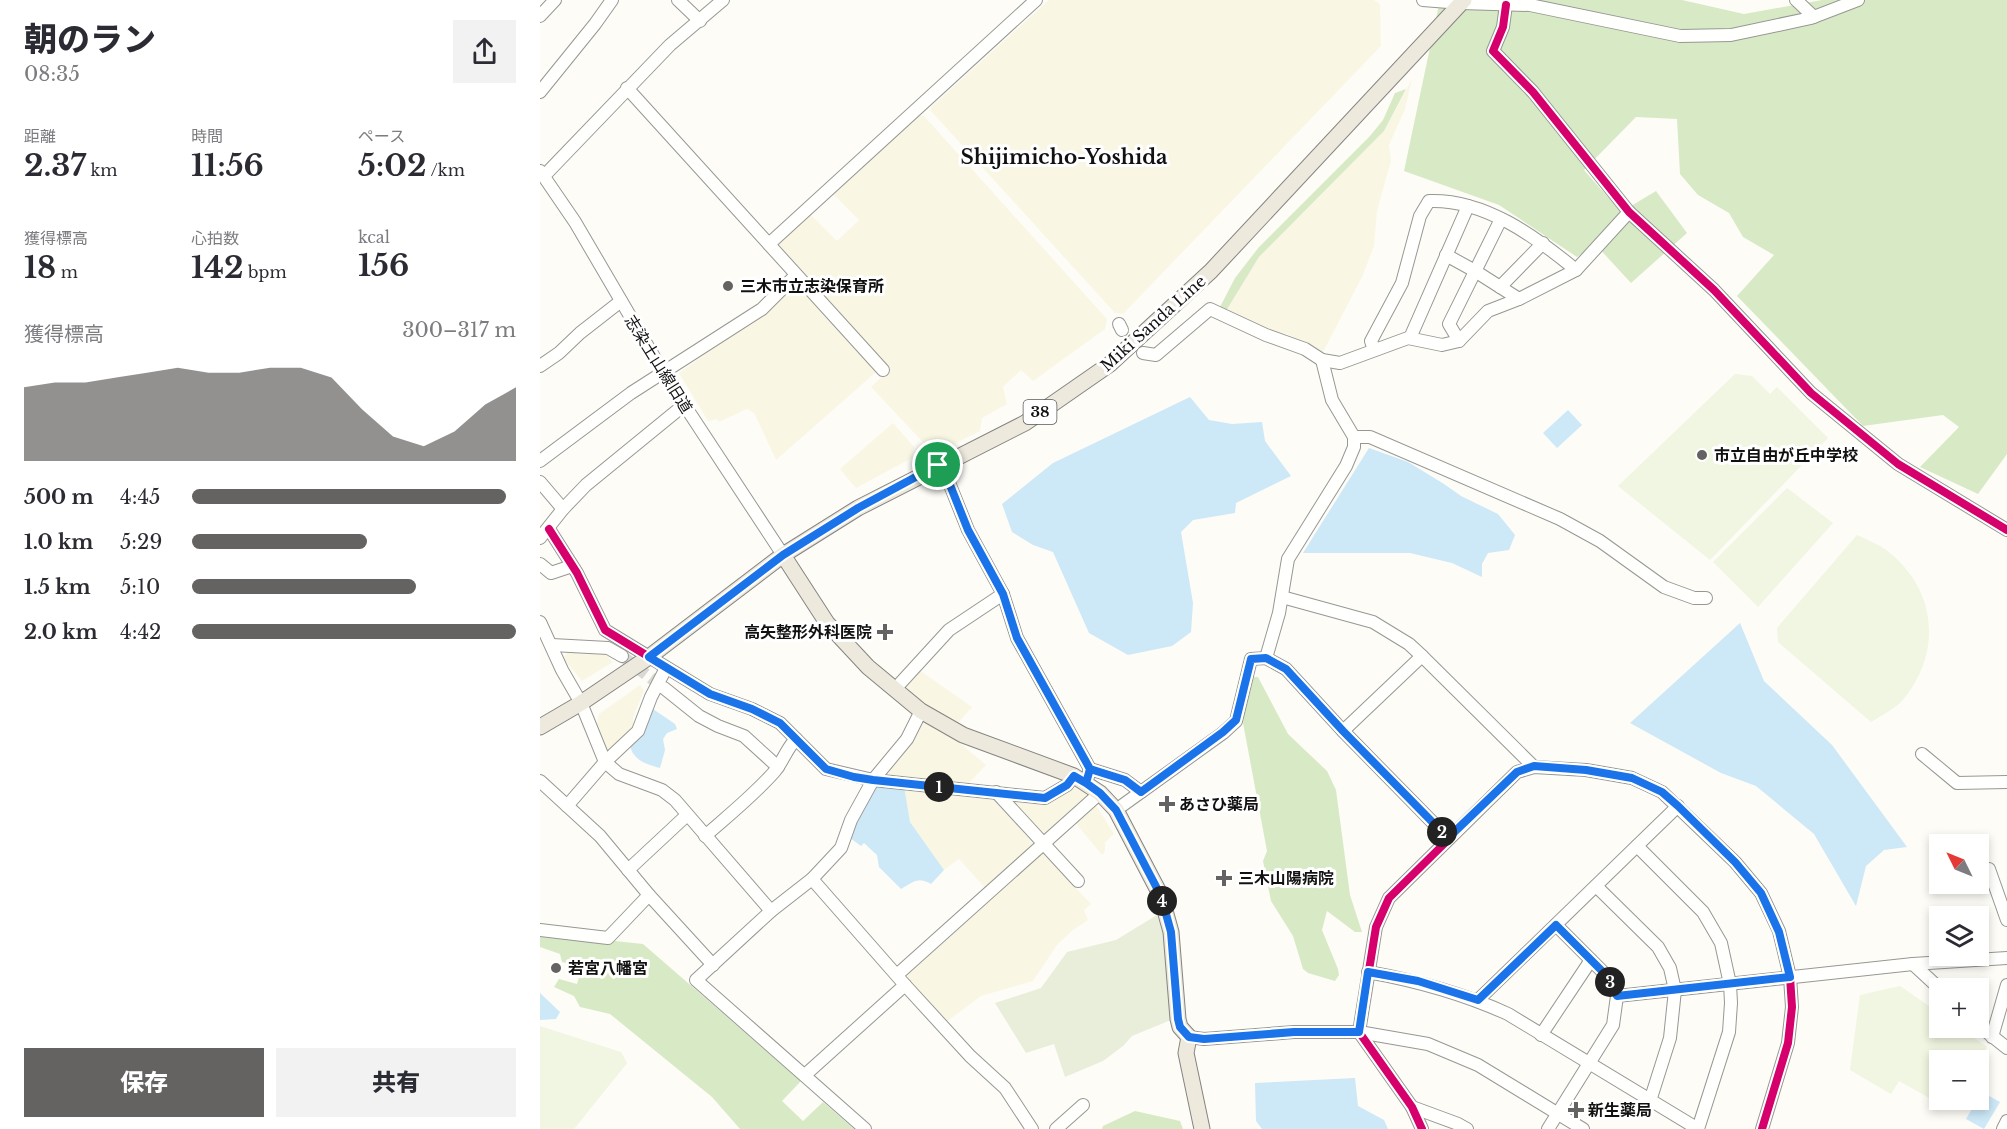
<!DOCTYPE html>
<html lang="ja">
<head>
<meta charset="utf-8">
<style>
	body { margin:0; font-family:"Libre Baskerville","Noto Sans JP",serif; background:#f2f2f3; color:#2b2b33; height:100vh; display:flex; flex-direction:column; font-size:22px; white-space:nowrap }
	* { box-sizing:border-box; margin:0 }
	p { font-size:20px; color:#7c7c81 }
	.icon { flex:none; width:33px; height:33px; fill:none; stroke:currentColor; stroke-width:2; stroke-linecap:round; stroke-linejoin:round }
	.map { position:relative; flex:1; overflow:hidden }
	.sheet { display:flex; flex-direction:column; background:#fff; width:540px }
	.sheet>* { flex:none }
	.needle { width:39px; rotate:313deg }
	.fabs { position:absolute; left:1389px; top:834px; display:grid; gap:12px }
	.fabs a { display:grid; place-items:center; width:60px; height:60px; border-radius:0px; background:#fff; box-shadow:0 3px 9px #0003; font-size:30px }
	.pin { position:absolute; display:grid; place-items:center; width:51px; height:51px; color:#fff; margin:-26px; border:3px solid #fff; border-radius:50%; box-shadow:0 2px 6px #0007 }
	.km { position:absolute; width:30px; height:30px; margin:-15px; border-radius:50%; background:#222; color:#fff; font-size:16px; line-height:30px; text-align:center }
	.round { display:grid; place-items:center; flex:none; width:63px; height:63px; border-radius:0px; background:#f2f2f3 }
	.head { display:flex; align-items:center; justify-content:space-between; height:102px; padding:0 24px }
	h1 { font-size:33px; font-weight:800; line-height:45px }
	.metrics { display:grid; grid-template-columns:repeat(3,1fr); gap:9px; height:102px; padding:6px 24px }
	.metrics div { display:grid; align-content:center }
	.metrics b { font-size:30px; font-weight:800 }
	.metrics small { font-size:16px; font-weight:400 }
	.metrics p { font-size:16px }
	.chart { height:168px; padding:12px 24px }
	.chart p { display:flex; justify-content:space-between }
	.chart svg { width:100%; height:108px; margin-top:6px; fill:#646362; opacity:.7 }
	.primary-button { display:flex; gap:12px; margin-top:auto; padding:12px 24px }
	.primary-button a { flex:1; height:69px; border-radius:0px; background:#646362; color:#fff; font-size:24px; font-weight:800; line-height:69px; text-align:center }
	.primary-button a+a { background:#f2f2f3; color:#2b2b33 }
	ul { padding:0 24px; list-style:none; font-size:20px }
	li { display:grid; grid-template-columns:96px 72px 1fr; align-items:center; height:45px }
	li i { height:15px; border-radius:8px; background:#646362 }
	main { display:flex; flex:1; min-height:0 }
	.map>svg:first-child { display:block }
	.farmland { fill:#f9f7e4 }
	.forest { fill:#d8eac5 }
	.cemetery { fill:#e9eedb }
	.pitch { fill:#f0f6e1 }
	.water { fill:#cde8f7 }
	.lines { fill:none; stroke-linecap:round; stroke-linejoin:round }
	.minor-tunnel { stroke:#dad9d4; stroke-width:12; stroke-dasharray:12 6; stroke-linecap:butt }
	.minor-casing { stroke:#979795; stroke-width:14 }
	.major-casing { stroke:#858482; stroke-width:17 }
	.minor { stroke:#fffffe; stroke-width:12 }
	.major { stroke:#ede9dc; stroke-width:15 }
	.cycleway-casing { stroke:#fff; stroke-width:11 }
	.cycleway { stroke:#d6006c; stroke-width:8 }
	.route-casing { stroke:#fff; stroke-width:12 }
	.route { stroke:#1a73e8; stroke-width:8 }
	.poi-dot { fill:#646362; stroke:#fff; stroke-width:2 }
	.labels { text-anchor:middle; stroke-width:6; stroke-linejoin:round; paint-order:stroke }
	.shield { fill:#fff; stroke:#585858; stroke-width:1.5 }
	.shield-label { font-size:15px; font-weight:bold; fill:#111 }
	.poi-label { font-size:16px; font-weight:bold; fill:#111; stroke:#fff; text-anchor:start }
	.street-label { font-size:16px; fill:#111; stroke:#fff }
	.quarter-label { font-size:20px; font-weight:bold; fill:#111; stroke:#fff }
</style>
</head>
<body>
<main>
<section class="sheet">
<div class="head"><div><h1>朝のラン</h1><p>08:35</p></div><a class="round"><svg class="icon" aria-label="share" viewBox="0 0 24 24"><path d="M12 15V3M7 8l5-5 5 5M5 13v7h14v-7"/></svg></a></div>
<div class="metrics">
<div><p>距離</p><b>2.37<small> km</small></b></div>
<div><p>時間</p><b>11:56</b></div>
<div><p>ペース</p><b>5:02<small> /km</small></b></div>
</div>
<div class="metrics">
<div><p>獲得標高</p><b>18<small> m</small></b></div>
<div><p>心拍数</p><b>142<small> bpm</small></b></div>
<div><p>kcal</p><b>156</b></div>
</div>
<div class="chart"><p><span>獲得標高</span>300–317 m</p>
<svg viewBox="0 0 160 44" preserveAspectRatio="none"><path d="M0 44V14L10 12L20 12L30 10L40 8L50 6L60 8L70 8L80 6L90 6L100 10L110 23L120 34L130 38L140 32L150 21L160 14V44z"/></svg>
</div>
<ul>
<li><b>500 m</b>4:45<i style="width:97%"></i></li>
<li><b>1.0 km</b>5:29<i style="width:54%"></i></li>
<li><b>1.5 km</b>5:10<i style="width:69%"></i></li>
<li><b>2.0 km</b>4:42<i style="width:100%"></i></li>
</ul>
<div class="primary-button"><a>保存</a><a>共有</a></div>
</section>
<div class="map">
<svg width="1467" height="1129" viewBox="0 0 1467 1129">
	<rect width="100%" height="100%" fill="#fdfcf7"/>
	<!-- farmland -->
	<g class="farmland">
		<polygon points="509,0 834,0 840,4 841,46 583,314 575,313 390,110 392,106"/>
		<polygon points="872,79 865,109 849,145 851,161 837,211 834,246 822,277 783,352 747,334 728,332 686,311 719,257 844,131"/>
		<polygon points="377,115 384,116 567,319 565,329 493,381 481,370 463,387 467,404 442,418 440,431 394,454 331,387 349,370 237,248 236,241 269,213 297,241 319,220 291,192"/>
		<polygon points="256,282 335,368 335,373 236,460 214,413 207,409 179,422 177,419 168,421 139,373 219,315"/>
		<polygon points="353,423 374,447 372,458 316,488 300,469"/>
		<polygon points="28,652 66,655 73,662 42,681 23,658"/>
		<polygon points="377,672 382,672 432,707 418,723 387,707 367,693 367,683"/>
		<polygon points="100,685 104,691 93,717 93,728 66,754 57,725 59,714"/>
		<polygon points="383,722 415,739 446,765 427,785 344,775 371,743"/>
		<polygon points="364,786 454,798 494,845 446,889 419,859 404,870 370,822"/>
		<polygon points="534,787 547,795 547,799 504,837 470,799 477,798 506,804"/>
		<polygon points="555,804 574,834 565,842 565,851 562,855 534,821"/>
		<polygon points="500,850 551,904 544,910 548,920 533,930 517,945 493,981 441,996 406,1022 368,980 368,970"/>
	</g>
	<!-- forest -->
	<g class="forest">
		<polygon points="900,0 1142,0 1204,14 1282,0 1467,0 1467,454 1438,494 1380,467 1419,427 1403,415 1323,426 1197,296 1234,255 1203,237 1189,213 1158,195 1140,174 1137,119 1096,117 1044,170 1081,212 1116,191 1147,233 1091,283 1056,245 1037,257 959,205 864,171"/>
		<polygon points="866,89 844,131 719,257 686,311 680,307 695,278 719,247 830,136 843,120 855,93"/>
		<polygon points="713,677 718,677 748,734 787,771 796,790 810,895 822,932 815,932 787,911 782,930 798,969 799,975 795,981 768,973 763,969 753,936 731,901 723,861 727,851 703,723 706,700"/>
		<polygon points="0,933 103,944 261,1081 242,1101 263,1121 283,1102 314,1129 200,1129 172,1097 70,1014 40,1007 34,996 14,987 19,979 37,984 42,967 22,962 20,954 0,947"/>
		<polygon points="595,1111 640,1121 643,1129 562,1129 563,1126"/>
	</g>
	<!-- cemetery -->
	<polygon class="cemetery" points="617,915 626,944 631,1020 592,1036 583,1046 563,1061 525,1077 514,1044 486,1053 455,1003 501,988 527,952 576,940"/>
	<!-- pitch -->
	<g class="pitch">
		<polygon points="1195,374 1212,376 1230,394 1237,387 1288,438 1170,560 1078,486"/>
		<polygon points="1247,488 1293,523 1218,607 1173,562"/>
		<path d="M1317,535C1327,540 1338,544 1346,550C1397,588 1403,653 1362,701C1354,709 1341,716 1331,722L1238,642L1237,628Z"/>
		<polygon points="1360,986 1399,1013 1400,1028 1420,1028 1447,1047 1439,1061 1400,1060 1400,1100 1415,1100 1409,1109 1359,1081 1351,1094 1310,1070 1320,995"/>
		<polygon points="0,1026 81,1052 87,1063 34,1129 0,1129"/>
	</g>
	<!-- water -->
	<g class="water">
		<polygon points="650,397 669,420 692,424 722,422 725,441 751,476 696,503 695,513 653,520 641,532 653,603 651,632 632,646 588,655 549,633 513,552 493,545 472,532 462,504 513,463"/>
		<polygon points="1028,410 1042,425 1017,448 1003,433"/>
		<polygon points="829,448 868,462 904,484 921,496 958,514 975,535 969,550 948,553 942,564 942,577 912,563 870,553 763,553"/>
		<polygon points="1200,623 1224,681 1292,745 1367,847 1344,850 1326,866 1316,906 1274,834 1216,786 1181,773 1090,723"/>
		<path d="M113,709L135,724L137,729L127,733L123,739L125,750L120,768C106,764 94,761 90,746L102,733Z"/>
		<path d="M334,786H364L370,822L404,870L391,884C378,876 373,882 361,889L339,867L337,855L324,843L321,846L310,838L319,813Z"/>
		<polygon points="0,993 20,1012 16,1019 0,1020"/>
		<polygon points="815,1078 818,1106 844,1120 848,1129 722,1129 716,1121 715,1083"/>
		<polygon points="1442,1092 1460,1102 1444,1129 1426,1119"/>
	</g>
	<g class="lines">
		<!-- minor-tunnel -->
		<polyline class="minor-tunnel" points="82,656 124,688"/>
		<!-- minor casing -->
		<g class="minor-casing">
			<g id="minor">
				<polyline points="138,0 160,21"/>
				<polyline points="883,0 921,3 990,5 1140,36 1191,35 1271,18 1318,0"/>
				<polyline points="1256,0 1274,17"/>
				<polyline points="966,5 963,27 953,51 993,92 1089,212 1174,290 1271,393 1358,464 1467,530"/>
				<polyline points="0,16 15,0"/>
				<polyline points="87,88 343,370"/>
				<polyline points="0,92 55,24 72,0"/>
				<polyline points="0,171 35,222 124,374 243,555"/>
				<polyline points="4,176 130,45 183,0"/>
				<polyline points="229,244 496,0"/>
				<polyline points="906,255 935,271 979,299"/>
				<polyline points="960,287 1003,243"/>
				<polyline points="579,324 582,330"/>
				<polyline points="870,338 928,206"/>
				<polyline points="919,341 909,324 961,219"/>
				<path d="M834,350L831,341L862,283L880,216L889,201C944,199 995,236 1036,270"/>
				<polyline points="603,353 616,355 670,309 726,335 765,349 782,360 800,363 868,338 902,345 919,341 948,311 979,299 1036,270 1089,212"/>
				<polyline points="0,366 19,353 40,333 81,301"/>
				<polyline points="814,437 830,437 1020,519 1060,541 1124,587 1154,598 1166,598"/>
				<polyline points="0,461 91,393 222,309 256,275"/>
				<polyline points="398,466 410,485 428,530 463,594 477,638 550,769"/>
				<polyline points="0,482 23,509"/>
				<polyline points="9,529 37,573 65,630 170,694 212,709 240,723 286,769 333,780 505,798 527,785 534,776"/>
				<polyline points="0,538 23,509 46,485 144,405"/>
				<polyline points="0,564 11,573 32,566"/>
				<polyline points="742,597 833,622 869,644 882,656"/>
				<polyline points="0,622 22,670 41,703 65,762 79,774 122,790 135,800 231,911"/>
				<polyline points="12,645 68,648 82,656"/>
				<polyline points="726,658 739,613 748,559 806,466 814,447 814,437 792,400 782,360"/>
				<polyline points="124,688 159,716 178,726 204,736 238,767"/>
				<polyline points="355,689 409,630 463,594"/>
				<polyline points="1382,754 1417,783 1467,782"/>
				<polyline points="0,781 60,836 109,895 173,965"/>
				<polyline points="546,783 550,769 585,780 601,792 683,733 696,721 711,659 726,658 746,669 803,731"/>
				<polyline points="456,792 538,881"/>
				<polyline points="27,806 65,762 98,731 111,697 126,668"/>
				<polyline points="576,810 601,792"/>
				<path d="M165,836C189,815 214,795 235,771C243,761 247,748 256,739"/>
				<polyline points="908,838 803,731 882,656 994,767"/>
				<polyline points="1097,846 1163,912 1181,943 1190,984 1191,1003 1189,1032 1158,1129"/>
				<polyline points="1449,869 1467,920"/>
				<polyline points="88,870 147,815"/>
				<polyline points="272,879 365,985 430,1056 465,1088 492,1129"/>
				<polyline points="1056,886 1118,947 1130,968 1135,990 1130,1038 1110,1101"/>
				<polyline points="0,930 68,938 109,895"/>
				<polyline points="1373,964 1400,989"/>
				<path d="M828,972C878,981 922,993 968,1014L1158,1129"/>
				<polyline points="358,974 560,793"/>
				<polyline points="1077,996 1373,964 1467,958"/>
				<polyline points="938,1000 1138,806"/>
				<polyline points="1438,1025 1467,1048"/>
				<polyline points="1001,1035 1051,960"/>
				<polyline points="649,1037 664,1039 754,1032 819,1032 888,1044 938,1065 1043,1129"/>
				<polyline points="1452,1037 1467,985"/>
				<polyline points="265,1075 365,985"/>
				<polyline points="872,1107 918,1124 927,1129"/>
				<polyline points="325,1129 156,980 231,911 272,879 301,848 311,820 333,780 367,739 381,711"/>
				<polyline points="516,1129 543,1105"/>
				<polyline points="882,1129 872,1107 819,1032 836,927 849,898 977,772 994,767 1046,770 1092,778 1122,792 1195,862 1221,893 1239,931 1250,977 1252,1007 1248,1043 1222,1129"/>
				<polyline points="1008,1129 1073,1025 1077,996 1069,978 1016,925"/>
				<polyline points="1463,1129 1467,1121"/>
			</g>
		</g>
		<!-- major casing -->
		<g class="major-casing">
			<g id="major">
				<polyline points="243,555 287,623 328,667 381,711 423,735 534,776 560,793 576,810 621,896 631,932 638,1019 640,1027 649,1037 646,1053 662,1129"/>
				<polyline points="0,727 41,703 109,657 243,555 318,508 485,423 570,364 671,271 924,0"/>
			</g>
		</g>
		<!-- minor -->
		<use href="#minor" class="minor"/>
		<!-- major -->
		<use href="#major" class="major"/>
		<!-- cycleway casing -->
		<g class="cycleway-casing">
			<g id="cycleway">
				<polyline points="966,5 963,27 953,51 993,92 1089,212 1174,290 1271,393 1358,464 1467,530"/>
				<polyline points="9,529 37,573 65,630 170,694 212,709 240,723 286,769 333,780 505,798 527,785 534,776"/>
				<polyline points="882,1129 872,1107 819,1032 836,927 849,898 977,772 994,767 1046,770 1092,778 1122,792 1195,862 1221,893 1239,931 1250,977 1252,1007 1248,1043 1222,1129"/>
			</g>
		</g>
		<!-- cycleway -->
		<use href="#cycleway" class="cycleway"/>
	</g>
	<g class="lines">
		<!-- route casing -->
		<g class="route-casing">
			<polyline id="route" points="398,465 318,508 243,555 109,657 170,694 212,709 240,723 286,769 314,777 333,780 505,798 527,785 534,776 546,783 550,769 585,780 601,792 683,732 696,720 711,659 726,658 746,669 803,731 908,838 977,772 994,766 1046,770 1092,778 1122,792 1138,806 1195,862 1221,893 1239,932 1250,977 1077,996 1069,978 1016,925 938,1000 878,981 828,972 819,1032 754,1032 664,1039 649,1037 640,1027 638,1019 631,932 621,896 576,810 560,793 546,783 550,769 477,638 463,594 428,530 410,485 398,465"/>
		</g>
		<!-- route -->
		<use href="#route" class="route"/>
	</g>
	<!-- markers -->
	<g class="poi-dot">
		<circle cx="188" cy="286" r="6"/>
		<circle cx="1162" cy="455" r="6"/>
		<path d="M342 623h6v6h6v6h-6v6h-6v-6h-6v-6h6z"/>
		<path d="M624 795h6v6h6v6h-6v6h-6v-6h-6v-6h6z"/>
		<path d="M681 869h6v6h6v6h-6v6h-6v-6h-6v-6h6z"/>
		<circle cx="16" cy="968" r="6"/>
		<path d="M1033 1101h6v6h6v6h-6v6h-6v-6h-6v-6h6z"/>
	</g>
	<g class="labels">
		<!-- shield labels -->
		<rect class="shield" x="483.5" y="400" width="33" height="24" rx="4.5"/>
		<g class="shield-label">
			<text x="500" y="417">38</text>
		</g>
		<!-- poi labels -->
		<g class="poi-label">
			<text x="200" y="292">三木市立志染保育所</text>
			<text x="1174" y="461">市立自由が丘中学校</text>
			<text x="332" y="638" text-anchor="end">高矢整形外科医院</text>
			<text x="639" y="810">あさひ薬局</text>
			<text x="698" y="884">三木山陽病院</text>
			<text x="28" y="974">若宮八幡宮</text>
			<text x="1048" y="1116">新生薬局</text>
		</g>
		<!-- street labels -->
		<g class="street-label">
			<text transform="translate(613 323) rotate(-42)" y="6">Miki Sanda Line</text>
			<text transform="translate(119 364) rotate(58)" y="6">志染土山線旧道</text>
		</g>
		<!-- quarter labels -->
		<g class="quarter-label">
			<text x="524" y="164">Shijimicho-Yoshida</text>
		</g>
	</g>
</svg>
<div class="fabs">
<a><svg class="needle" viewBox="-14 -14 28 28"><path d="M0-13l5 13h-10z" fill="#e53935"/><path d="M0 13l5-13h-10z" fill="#7c7c81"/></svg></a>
<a><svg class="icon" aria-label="layers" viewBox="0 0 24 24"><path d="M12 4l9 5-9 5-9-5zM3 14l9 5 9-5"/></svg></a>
<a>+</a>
<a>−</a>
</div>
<div class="pin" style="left:398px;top:465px;background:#1e9e55"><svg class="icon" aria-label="arrive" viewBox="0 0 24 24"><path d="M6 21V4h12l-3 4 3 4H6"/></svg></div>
<b class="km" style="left:399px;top:787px">1</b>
<b class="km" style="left:902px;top:832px">2</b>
<b class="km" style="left:1070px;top:982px">3</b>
<b class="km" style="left:622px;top:901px">4</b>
</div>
</main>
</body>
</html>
